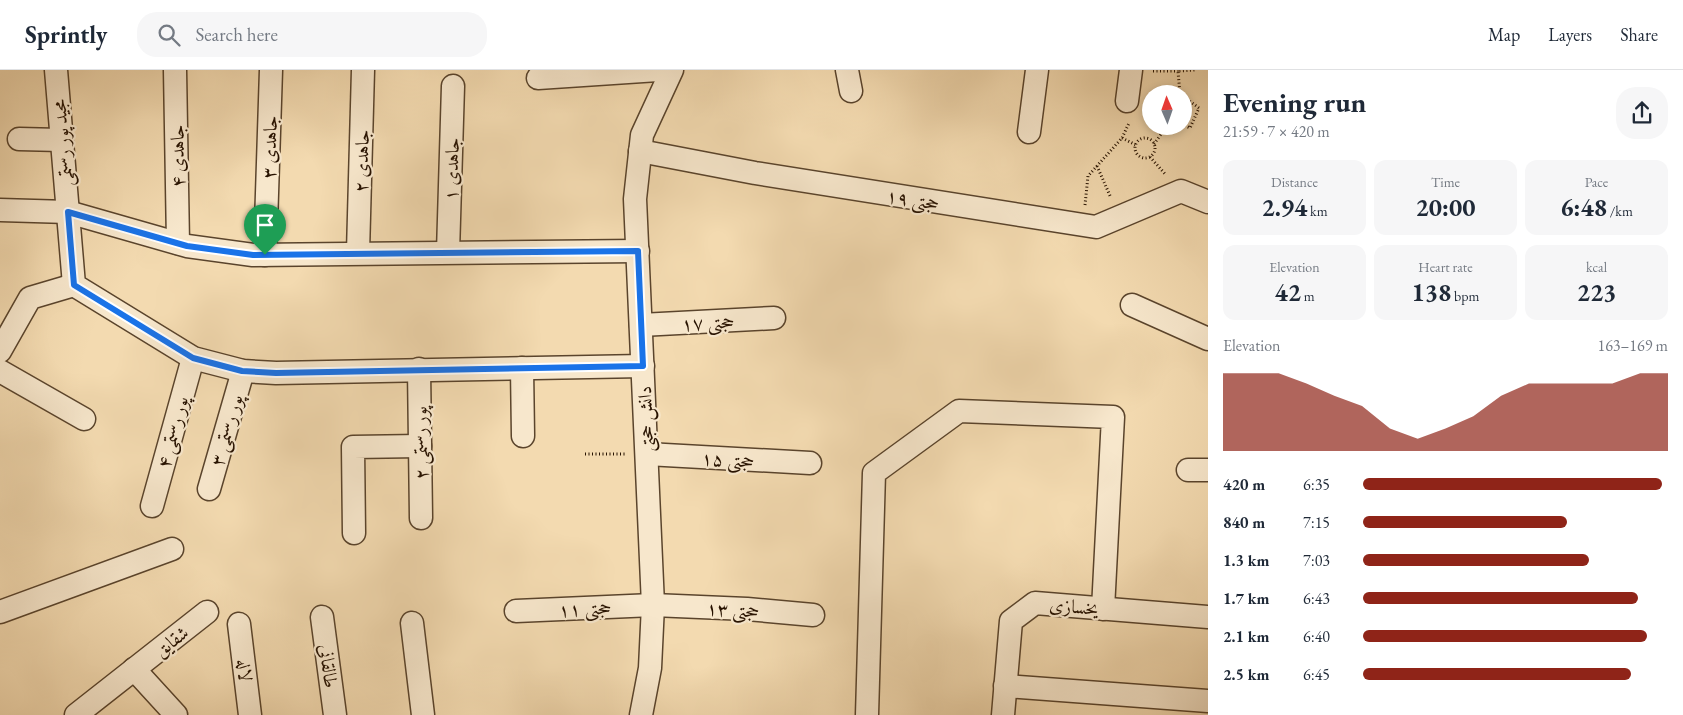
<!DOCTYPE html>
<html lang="en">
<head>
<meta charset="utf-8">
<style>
	body { margin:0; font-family:"EB Garamond",Amiri,serif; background:#f6f6f7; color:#1f2937; height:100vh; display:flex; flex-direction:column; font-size:19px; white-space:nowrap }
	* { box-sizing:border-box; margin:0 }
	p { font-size:16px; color:#747a83 }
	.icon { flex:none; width:28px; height:28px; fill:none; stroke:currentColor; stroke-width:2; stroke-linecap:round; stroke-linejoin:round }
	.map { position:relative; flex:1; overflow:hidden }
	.drawer { display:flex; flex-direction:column; background:#fff; width:475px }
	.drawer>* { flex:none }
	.needle { width:32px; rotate:358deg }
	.fabs { position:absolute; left:1142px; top:15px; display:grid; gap:10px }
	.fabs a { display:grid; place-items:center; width:50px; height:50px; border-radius:50%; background:#fff; box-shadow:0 2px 8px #0003; font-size:25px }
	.pin { position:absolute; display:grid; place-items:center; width:42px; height:42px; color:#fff; margin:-51px -21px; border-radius:50% 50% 50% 0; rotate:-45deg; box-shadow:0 0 5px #0007 }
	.pin .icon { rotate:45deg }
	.round { display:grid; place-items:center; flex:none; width:52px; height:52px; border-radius:20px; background:#f6f6f7 }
	.summary { display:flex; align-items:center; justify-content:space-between; height:85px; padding:0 15px }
	h1 { font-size:28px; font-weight:700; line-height:38px }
	.metrics { display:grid; grid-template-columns:repeat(3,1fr); gap:8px; height:85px; padding:5px 15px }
	.metrics div { display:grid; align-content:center; border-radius:12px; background:#f6f6f7; text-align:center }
	.metrics b { font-size:25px; font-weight:700 }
	.metrics small { font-size:14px; font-weight:400 }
	.metrics p { font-size:14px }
	.chart { height:140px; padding:10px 15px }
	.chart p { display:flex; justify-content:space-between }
	.chart svg { width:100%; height:90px; margin-top:5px; fill:#8f2418; opacity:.7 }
	ul { padding:0 15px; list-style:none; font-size:16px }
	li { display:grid; grid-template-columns:80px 60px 1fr; align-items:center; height:38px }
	li i { height:12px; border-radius:6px; background:#8f2418 }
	header { display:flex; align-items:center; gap:30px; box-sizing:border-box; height:70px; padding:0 25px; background:#fff; border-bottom:1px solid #e0e1e3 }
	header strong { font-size:24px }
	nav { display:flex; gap:28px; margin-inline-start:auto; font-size:18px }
	.search { width:350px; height:45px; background:#f6f6f7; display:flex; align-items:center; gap:12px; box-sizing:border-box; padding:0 18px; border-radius:20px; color:#747a83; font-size:19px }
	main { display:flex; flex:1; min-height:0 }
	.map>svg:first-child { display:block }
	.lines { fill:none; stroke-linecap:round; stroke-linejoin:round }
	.minor-casing { stroke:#5a442c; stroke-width:25 }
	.path { stroke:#271200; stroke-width:3; stroke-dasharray:1 2.5; stroke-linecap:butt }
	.minor { stroke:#f7e7cc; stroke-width:22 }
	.route-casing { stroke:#fff; stroke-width:10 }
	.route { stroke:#1a73e8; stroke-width:6 }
	.labels { text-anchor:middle; stroke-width:4.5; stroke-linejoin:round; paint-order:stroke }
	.street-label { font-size:19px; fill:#271200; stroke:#f7e7cc }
</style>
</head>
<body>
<header>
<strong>Sprintly</strong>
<div class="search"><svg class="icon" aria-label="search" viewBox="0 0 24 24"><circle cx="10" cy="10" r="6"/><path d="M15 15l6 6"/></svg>Search here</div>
<nav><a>Map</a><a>Layers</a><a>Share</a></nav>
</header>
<main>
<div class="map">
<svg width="1208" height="645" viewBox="0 0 1208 645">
	<rect width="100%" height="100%" fill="#f3dab0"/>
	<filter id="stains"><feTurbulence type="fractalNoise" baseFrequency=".004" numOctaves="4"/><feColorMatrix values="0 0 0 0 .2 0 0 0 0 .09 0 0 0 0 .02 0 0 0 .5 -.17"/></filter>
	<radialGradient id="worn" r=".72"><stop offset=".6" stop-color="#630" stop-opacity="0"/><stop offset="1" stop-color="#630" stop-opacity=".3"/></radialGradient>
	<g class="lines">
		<!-- minor casing -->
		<g class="minor-casing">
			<g id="minor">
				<polyline points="56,0 74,215 193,288 243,301 276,303 643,296"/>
				<polyline points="175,0 178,173"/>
				<polyline points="847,0 851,21"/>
				<polyline points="538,8 658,0"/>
				<polyline points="1127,31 1131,0"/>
				<polyline points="1029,62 1037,0"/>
				<polyline points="19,69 61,70"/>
				<polyline points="640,81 755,103 1096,157 1181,121 1208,132"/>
				<polyline points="0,140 68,142 187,176 253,185 638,181"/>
				<polyline points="358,182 363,0"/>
				<polyline points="448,182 453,16"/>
				<polyline points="265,185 271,0"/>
				<polyline points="1132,235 1208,269"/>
				<polyline points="641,255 774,248"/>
				<polyline points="0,281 30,228 74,215"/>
				<polyline points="522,298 523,366"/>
				<polyline points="419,299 421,448"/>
				<polyline points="0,301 84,349"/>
				<polyline points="647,384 810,393"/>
				<polyline points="1188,400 1208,400"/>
				<polyline points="209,419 243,301"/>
				<polyline points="152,436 193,288"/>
				<polyline points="354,463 353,377 420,376"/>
				<polyline points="516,541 653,535 747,539 813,545"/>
				<polyline points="0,542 172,479"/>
				<polyline points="322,547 335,645"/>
				<polyline points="412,553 423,645"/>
				<polyline points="239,554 250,645"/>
				<polyline points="134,599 176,645"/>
				<polyline points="1005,616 1208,631"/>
				<polyline points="76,645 207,542"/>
				<polyline points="641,645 650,598 653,535 635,129 642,65 672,0"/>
				<polyline points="867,645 874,403 959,341 1113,347 1103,539"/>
				<polyline points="1003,645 1011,551 1035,533 1208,547"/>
			</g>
		</g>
		<!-- path -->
		<g class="path">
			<polyline points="1153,1 1179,1"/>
			<polyline points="1180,24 1178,1 1195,0"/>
			<polyline points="1184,27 1199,38 1190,58 1184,55"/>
			<polyline points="1122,68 1136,75"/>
			<circle cx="1145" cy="78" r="10"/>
			<polyline points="1154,74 1167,56"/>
			<polyline points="1150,87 1166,105"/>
			<polyline points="1097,96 1111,128"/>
			<polyline points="1085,135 1088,106 1122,68 1129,53"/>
			<polyline points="585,384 626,384"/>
		</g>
		<!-- minor -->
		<use href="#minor" class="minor"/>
	</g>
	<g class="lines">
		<!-- route casing -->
		<g class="route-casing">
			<polygon id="route" points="68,142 187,176 253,185 638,181 643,296 276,303 242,301 193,288 74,215"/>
		</g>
		<!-- route -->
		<use href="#route" class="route"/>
	</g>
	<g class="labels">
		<!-- street labels -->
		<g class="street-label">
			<text transform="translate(62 73) rotate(-95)" y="7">مجید پور رستمی</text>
			<text transform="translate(269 77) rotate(-88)" y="7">جاهدی ۳</text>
			<text transform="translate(177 86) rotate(-91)" y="7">جاهدی ۴</text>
			<text transform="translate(361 91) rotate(-88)" y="7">جاهدی ۲</text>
			<text transform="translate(451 99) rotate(-88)" y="7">جاهدی ۱</text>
			<text transform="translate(913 129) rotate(9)" y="7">حجتی ۱۹</text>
			<text transform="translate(708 252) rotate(-3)" y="7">حجتی ۱۷</text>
			<text transform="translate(645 349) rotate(-92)" y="7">دانش حجتی</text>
			<text transform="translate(226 360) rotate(-74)" y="7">پور رستمی ۳</text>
			<text transform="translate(172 362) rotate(-75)" y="7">پور رستمی ۴</text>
			<text transform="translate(420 373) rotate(-91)" y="7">پور رستمی ۲</text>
			<text transform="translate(728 389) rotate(3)" y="7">حجتی ۱۵</text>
			<text transform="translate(1074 536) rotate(5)" y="7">یخسازی</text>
			<text transform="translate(585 538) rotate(-3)" y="7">حجتی ۱۱</text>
			<text transform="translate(733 539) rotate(3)" y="7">حجتی ۱۳</text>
			<text transform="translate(171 571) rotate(-38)" y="7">شقایق</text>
			<text transform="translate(329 596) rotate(83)" y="7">طالقانی</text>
			<text transform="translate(245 600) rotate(83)" y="7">لاله</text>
		</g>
	</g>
	<rect width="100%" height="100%" filter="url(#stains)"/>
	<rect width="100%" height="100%" fill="url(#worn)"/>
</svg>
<div class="fabs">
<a><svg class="needle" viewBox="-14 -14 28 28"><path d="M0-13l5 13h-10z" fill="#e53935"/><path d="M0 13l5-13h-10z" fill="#747a83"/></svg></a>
</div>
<div class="pin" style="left:265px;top:185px;background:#1e9e55"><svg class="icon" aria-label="arrive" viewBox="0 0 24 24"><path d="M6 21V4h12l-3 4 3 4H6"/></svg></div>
</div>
<section class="drawer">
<div class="summary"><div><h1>Evening run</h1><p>21:59 · 7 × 420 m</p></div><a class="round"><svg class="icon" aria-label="share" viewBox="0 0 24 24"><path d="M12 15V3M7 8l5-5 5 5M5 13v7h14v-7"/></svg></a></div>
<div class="metrics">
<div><p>Distance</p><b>2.94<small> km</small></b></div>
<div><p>Time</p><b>20:00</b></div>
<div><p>Pace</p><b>6:48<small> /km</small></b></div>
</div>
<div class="metrics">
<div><p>Elevation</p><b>42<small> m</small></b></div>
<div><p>Heart rate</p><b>138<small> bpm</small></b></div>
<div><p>kcal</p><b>223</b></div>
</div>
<div class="chart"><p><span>Elevation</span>163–169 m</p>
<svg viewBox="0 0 160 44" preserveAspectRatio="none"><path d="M0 44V6L10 6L20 6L30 11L40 17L50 22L60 33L70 38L80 33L90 27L100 17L110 11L120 11L130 11L140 11L150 6L160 6V44z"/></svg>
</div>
<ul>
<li><b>420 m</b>6:35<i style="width:98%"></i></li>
<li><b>840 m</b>7:15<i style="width:67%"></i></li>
<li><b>1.3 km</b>7:03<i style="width:74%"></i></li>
<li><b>1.7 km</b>6:43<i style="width:90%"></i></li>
<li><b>2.1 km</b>6:40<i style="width:93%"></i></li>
<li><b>2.5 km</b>6:45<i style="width:88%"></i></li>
</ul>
</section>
</main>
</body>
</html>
